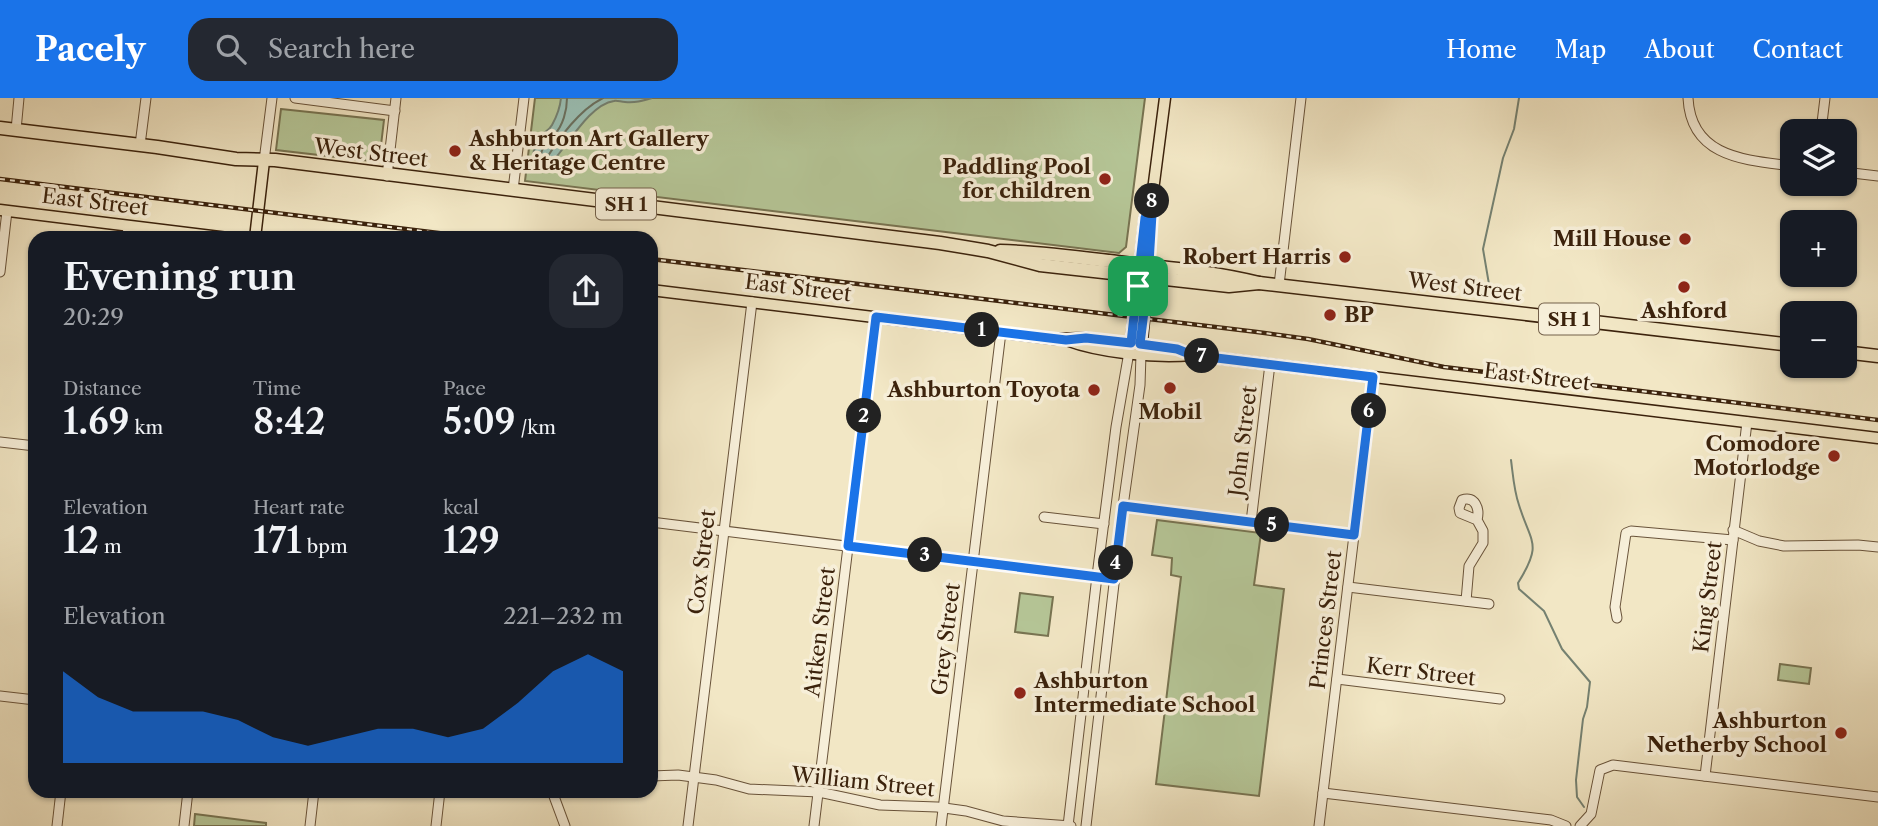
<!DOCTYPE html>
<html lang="en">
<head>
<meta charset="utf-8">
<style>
	body { margin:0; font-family:"Libre Caslon Text",serif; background:#242831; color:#f1f3f6; height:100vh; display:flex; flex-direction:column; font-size:26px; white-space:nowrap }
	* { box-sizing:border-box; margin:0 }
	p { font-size:23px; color:#9ea1a6 }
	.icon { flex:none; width:38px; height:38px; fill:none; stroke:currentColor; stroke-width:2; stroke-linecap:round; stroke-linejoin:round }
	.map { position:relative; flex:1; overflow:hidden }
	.side { position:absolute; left:28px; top:133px; width:630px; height:567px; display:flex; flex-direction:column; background:#171b24; border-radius:21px; box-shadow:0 2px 5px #0004 }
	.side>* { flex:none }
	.controls { position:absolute; left:1780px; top:21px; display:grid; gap:14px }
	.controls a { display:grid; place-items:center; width:77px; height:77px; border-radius:14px; background:#171b24; box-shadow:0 2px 5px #0004; font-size:35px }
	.pin { position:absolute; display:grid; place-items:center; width:60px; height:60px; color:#fff; margin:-30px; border-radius:14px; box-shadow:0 4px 10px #0006 }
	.km { position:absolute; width:35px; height:35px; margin:-18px; border-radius:50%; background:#222; color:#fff; font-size:19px; line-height:35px; text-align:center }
	.round { display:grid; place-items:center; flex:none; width:74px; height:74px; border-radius:21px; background:#242831 }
	.overview { display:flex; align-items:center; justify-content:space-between; height:119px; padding:0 35px }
	h1 { font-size:38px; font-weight:600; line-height:52px }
	.figures { display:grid; grid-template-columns:repeat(3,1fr); gap:10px; height:119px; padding:7px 35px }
	.figures div { display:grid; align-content:center }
	.figures b { font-size:35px; font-weight:600 }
	.figures small { font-size:19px; font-weight:400 }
	.figures p { font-size:19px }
	.chart { height:196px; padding:14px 35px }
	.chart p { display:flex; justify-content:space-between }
	.chart svg { width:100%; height:126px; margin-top:7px; fill:#1a73e8; opacity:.7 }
	header { display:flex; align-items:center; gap:42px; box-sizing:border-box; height:98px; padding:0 35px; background:#1a73e8; color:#fff }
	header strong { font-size:33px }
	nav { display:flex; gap:38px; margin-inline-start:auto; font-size:24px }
	.search { width:490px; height:63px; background:#242831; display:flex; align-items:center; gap:18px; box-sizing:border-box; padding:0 24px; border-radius:21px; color:#9ea1a6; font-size:26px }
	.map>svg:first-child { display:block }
	.green { fill:#b6c798; stroke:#787452; stroke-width:2 }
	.water { fill:#9bc0b5; stroke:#758171; stroke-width:2 }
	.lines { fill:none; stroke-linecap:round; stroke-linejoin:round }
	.shore { stroke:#6b7160; stroke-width:2 }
	.stream { stroke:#758171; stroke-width:2 }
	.minor-casing { stroke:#69533a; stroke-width:11 }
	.major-casing { stroke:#3b220c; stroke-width:13 }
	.highway-casing { stroke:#3b220c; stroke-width:15 }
	.minor { stroke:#f7efd9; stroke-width:9 }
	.major { stroke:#f2e7c5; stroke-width:10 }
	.highway { stroke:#f2e7c5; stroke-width:12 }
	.rail-casing { stroke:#3b220c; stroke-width:4.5 }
	.rail { stroke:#f7efd9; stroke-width:2; stroke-dasharray:5; stroke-linecap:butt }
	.route-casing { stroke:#fff; stroke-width:14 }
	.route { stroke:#1a73e8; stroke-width:9 }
	.poi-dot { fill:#8f2418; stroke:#f7efd9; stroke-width:2.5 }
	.labels { text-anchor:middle; stroke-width:7; stroke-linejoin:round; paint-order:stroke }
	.shield { fill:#f7efd9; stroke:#73604a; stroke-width:2 }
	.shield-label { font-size:19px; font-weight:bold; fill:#3b220c }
	.poi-label { font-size:21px; font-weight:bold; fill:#3b220c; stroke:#f7efd9; text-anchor:end }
	.street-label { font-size:21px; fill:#3b220c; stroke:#f7efd9 }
</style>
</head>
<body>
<header>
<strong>Pacely</strong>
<div class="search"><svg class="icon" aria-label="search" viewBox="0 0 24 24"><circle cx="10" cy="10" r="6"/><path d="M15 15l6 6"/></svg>Search here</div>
<nav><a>Home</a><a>Map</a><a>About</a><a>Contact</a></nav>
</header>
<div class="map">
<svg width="1878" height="728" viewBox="0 0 1878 728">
	<rect width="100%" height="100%" fill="#f2e7c5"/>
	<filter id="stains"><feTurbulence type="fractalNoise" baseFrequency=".00286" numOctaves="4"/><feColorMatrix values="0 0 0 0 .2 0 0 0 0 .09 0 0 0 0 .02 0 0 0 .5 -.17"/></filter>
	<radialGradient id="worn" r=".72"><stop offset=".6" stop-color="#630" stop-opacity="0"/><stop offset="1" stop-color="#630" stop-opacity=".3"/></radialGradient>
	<!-- green -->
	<g class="green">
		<polygon points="535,0 1145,0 1126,149 1119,155 525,83"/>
		<polygon points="281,11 384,22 379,64 276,52"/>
		<polygon points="1157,422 1261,435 1254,487 1284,491 1259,698 1156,686 1181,479 1171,477 1172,460 1152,457"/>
		<polygon points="1020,495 1053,499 1048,538 1015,534"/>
		<polygon points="1780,566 1811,570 1809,586 1778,582"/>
		<polygon points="195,716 266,725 266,728 194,728"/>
	</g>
	<!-- water -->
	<path class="water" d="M561,0H652C642,3 635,5 625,4C621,4 617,2 614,3C586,7 563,58 543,73C529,66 532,51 540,39C543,34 549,33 552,27C557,18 560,11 561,0Z"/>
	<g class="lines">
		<!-- shore -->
		<path class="shore" d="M567,0C567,12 563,28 554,37C547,44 542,48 540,60L543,62L546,61C560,39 579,12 603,0"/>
		<!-- stream -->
		<g class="stream">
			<polyline points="1491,198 1483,151 1503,60 1514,31 1519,0"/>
			<path d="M1511,362C1513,377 1514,393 1519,407C1531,446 1543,445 1518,485L1519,491L1544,513L1562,551L1590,584L1587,609L1583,621L1576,682L1577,699L1584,709"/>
		</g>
		<!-- minor casing -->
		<g class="minor-casing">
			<g id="minor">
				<polyline points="295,0 395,13"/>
				<path d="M1688,0C1691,60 1746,62 1792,68"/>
				<polyline points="16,32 19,0"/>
				<polyline points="1821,33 1825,0"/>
				<polyline points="140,47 146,0"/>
				<polyline points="264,63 272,0"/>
				<polyline points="1844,74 1878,78"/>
				<polyline points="387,78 396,0"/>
				<polyline points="513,92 524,0"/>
				<polyline points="127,140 128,128"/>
				<polyline points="0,174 7,113"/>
				<polyline points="1279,187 1301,0"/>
				<polyline points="0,344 35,348"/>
				<polyline points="1123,408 1354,437"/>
				<polyline points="1044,419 1104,426"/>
				<polyline points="651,424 1114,481"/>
				<polyline points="1251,424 1270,266"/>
				<polyline points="1733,432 1759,443 1784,448 1858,447 1878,449"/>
				<polyline points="1348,489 1489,506"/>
				<path d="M1466,503L1469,468L1483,445V433L1477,422L1460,415L1459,410L1462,402C1475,397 1480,411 1477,422"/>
				<polyline points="1617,520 1615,509 1626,435 1631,433 1733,442"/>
				<polyline points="1337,581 1500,601"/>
				<polyline points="0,598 35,602"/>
				<polyline points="651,678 678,677 716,682 749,691 819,694 880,707 937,709 966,713 1003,723 1071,728"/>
				<polyline points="1705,678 1747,324"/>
				<polyline points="552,693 565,728"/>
				<polyline points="1323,695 1551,722 1566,728"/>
				<polyline points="57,728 61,693"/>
				<polyline points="184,728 188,693"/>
				<polyline points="310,728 314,693"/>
				<polyline points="436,728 440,693"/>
				<polyline points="688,728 752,204"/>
				<polyline points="814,728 876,219"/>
				<polyline points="941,728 1001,234"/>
				<polyline points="1068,728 1097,478 1116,329 1129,254"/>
				<polyline points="1086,728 1123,408 1140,287 1141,256"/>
				<polyline points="1319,728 1373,279"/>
				<polyline points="1580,728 1591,716 1600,672 1613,667 1878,699"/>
			</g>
		</g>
		<!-- major casing -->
		<g class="major-casing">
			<g id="major">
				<polyline points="0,112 228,140"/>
				<polyline points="255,140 264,63"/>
				<polyline points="651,192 1055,241 1085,240 1179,252"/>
				<path d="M1066,242C1101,255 1154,260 1192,257L1878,340"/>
				<polyline points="1130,252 1145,120 1149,108"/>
				<polyline points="1141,253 1148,181 1152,100 1165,0"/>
			</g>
		</g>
		<!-- highway casing -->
		<g class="highway-casing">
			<g id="highway">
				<polyline points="0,30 157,49 236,61 275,62 940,145 988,153 1040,167 1229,188 1259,185"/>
				<path d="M1000,153C1042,154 1083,160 1125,165C1169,170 1215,174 1259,185L1792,247"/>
				<polyline points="1844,254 1878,258"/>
			</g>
		</g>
		<!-- minor -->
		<use href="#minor" class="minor"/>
		<!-- major -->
		<use href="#major" class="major"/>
		<!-- highway -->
		<use href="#highway" class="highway"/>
		<!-- rail casing -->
		<g class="rail-casing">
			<g id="rail">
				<polyline points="0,81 479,140"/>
				<polyline points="651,161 1257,234 1308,241 1444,269 1878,322"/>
			</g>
		</g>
		<!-- rail -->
		<use href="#rail" class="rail"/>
	</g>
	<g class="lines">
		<!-- route casing -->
		<g class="route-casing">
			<polygon id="route" points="1153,100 1148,181 1140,246 1177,251 1192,257 1373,279 1354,437 1123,408 1114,481 848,448 876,219 1066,242 1086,240 1131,245 1145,120"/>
		</g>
		<!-- route -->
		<use href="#route" class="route"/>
	</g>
	<!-- markers -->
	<g class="poi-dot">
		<circle cx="455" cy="53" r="7"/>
		<circle cx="1105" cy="81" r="7"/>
		<circle cx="1685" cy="141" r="7"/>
		<circle cx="1345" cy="159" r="7"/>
		<circle cx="1684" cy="189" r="7"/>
		<circle cx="1330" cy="217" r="7"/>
		<circle cx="1170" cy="290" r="7"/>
		<circle cx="1094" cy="292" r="7"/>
		<circle cx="1834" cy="358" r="7"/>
		<circle cx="1020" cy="595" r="7"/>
		<circle cx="1841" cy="635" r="7"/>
	</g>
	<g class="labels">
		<!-- shield labels -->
		<g class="shield">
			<rect x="596" y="90.5" width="60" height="31" rx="5"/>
			<rect x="1539" y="205.5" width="60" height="31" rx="5"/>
		</g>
		<g class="shield-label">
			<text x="626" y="113">SH 1</text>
			<text x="1569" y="228">SH 1</text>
		</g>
		<!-- poi labels -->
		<g class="poi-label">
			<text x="469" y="48" text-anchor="start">Ashburton Art Gallery<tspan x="469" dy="24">&amp; Heritage Centre</tspan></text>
			<text x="1091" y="76">Paddling Pool<tspan x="1091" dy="24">for children</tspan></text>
			<text x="1671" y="148">Mill House</text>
			<text x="1331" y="166">Robert Harris</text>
			<text x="1684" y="220" text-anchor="middle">Ashford</text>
			<text x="1344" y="224" text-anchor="start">BP</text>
			<text x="1080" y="299">Ashburton Toyota</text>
			<text x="1170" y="321" text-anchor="middle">Mobil</text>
			<text x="1820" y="353">Comodore<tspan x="1820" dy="24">Motorlodge</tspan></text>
			<text x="1034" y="590" text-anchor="start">Ashburton<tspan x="1034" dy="24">Intermediate School</tspan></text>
			<text x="1827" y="630">Ashburton<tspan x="1827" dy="24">Netherby School</tspan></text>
		</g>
		<!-- street labels -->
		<g class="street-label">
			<text transform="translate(371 55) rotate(7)" y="7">West Street</text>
			<text transform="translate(95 104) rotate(7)" y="7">East Street</text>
			<text transform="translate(1465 189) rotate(7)" y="7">West Street</text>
			<text transform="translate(798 190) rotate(7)" y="7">East Street</text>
			<text transform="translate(1537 279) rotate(7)" y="7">East Street</text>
			<text transform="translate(1243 343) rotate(-83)" y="7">John Street</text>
			<text transform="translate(702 464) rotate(-83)" y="7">Cox Street</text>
			<text transform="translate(1708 499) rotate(-83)" y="7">King Street</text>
			<text transform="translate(1326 522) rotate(-83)" y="7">Princes Street</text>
			<text transform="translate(820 534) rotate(-83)" y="7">Aitken Street</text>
			<text transform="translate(946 541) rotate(-83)" y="7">Grey Street</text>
			<text transform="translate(1421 574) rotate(7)" y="7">Kerr Street</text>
			<text transform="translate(863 684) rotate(6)" y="7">William Street</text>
		</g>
	</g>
	<rect width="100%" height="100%" filter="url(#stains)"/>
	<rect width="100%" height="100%" fill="url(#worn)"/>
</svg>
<div class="controls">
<a><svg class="icon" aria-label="layers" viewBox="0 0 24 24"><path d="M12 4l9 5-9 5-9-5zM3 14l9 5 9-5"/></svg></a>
<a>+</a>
<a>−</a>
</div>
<div class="pin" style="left:1138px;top:188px;background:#1e9e55"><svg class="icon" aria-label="arrive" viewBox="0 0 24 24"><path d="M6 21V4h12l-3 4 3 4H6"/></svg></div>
<b class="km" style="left:982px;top:232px">1</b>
<b class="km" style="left:864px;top:318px">2</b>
<b class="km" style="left:925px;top:457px">3</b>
<b class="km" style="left:1116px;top:465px">4</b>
<b class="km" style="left:1272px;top:427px">5</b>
<b class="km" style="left:1369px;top:313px">6</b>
<b class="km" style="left:1202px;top:258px">7</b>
<b class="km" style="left:1152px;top:103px">8</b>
<section class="side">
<div class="overview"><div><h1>Evening run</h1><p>20:29</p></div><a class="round"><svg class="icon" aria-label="share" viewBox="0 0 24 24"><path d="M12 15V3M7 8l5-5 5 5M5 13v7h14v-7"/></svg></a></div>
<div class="figures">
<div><p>Distance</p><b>1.69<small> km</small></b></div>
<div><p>Time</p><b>8:42</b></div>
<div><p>Pace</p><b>5:09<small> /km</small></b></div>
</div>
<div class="figures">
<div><p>Elevation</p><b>12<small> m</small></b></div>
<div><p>Heart rate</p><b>171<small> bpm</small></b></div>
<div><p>kcal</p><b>129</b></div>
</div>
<div class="chart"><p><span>Elevation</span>221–232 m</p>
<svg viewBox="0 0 160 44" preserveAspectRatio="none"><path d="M0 44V12L10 21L20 26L30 26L40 26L50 29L60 35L70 38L80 35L90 32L100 32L110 35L120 32L130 23L140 12L150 6L160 12V44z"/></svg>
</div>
</section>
</div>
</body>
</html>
